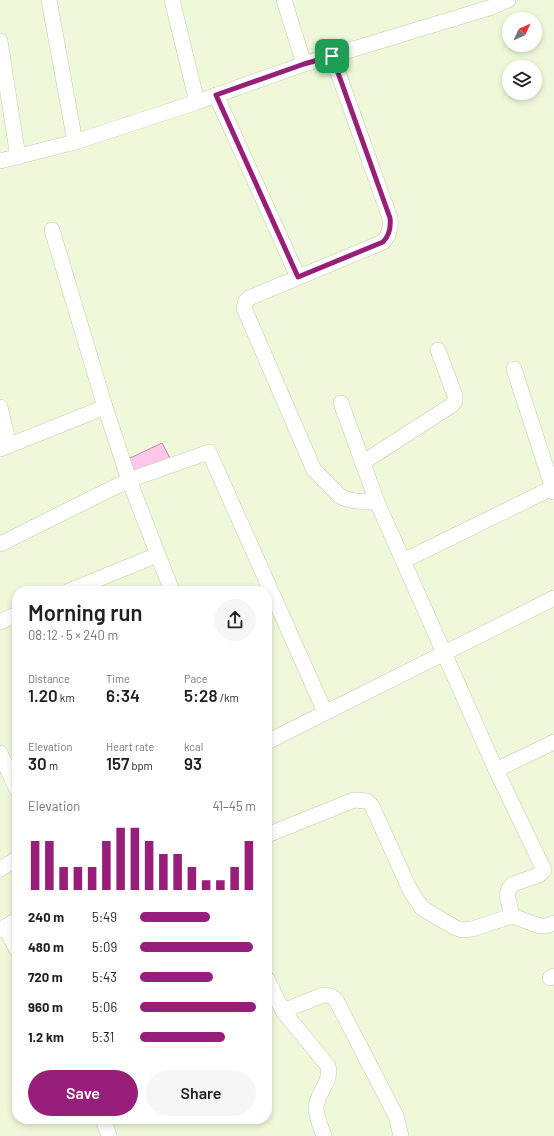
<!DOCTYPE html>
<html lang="en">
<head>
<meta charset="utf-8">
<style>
	body { margin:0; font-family:Barlow,sans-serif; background:#f6f6f6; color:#202124; height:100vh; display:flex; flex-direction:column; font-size:15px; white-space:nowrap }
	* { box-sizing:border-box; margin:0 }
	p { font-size:13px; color:#757577 }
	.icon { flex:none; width:22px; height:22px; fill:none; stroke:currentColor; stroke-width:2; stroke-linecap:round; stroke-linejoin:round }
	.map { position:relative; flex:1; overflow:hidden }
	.side { position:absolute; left:12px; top:586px; width:260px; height:538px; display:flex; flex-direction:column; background:#fff; border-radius:16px; box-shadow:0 2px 6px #0003 }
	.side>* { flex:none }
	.needle { width:26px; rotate:46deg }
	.tools { position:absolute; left:502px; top:12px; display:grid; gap:8px }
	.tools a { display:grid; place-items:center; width:40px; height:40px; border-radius:50%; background:#fff; box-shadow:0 2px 6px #0003; font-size:20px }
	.pin { position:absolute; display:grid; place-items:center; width:34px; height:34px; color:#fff; margin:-17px; border-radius:8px; box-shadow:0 2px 6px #0006 }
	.round { display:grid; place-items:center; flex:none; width:42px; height:42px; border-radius:21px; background:#f6f6f6 }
	.headline { display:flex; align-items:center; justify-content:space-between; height:68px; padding:0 16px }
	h1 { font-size:22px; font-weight:600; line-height:30px }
	.stats { display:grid; grid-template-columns:repeat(3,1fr); gap:6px; height:68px; padding:4px 16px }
	.stats div { display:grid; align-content:center }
	.stats b { font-size:17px; font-weight:600 }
	.stats small { font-size:11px; font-weight:400 }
	.stats p { font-size:11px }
	.chart { height:112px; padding:8px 16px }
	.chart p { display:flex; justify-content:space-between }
	.chart svg { width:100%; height:72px; margin-top:4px; stroke:#981f79; stroke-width:6 }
	.cta { display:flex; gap:8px; margin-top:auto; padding:8px 16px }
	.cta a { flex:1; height:46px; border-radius:24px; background:#981f79; color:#fff; font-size:16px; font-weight:600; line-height:46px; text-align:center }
	.cta a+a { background:#f6f6f6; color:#202124 }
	ul { padding:0 16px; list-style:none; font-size:13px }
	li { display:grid; grid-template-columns:64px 48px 1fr; align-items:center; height:30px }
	li i { height:10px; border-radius:5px; background:#981f79 }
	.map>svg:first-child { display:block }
	.building { fill:#ffc8ea; stroke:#af92a4 }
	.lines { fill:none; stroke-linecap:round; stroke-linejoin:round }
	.minor-casing { stroke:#c1cbac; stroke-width:16 }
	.minor { stroke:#fff; stroke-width:15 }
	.route-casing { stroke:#fff; stroke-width:8 }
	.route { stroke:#981f79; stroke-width:5 }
</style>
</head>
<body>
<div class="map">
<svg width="554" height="1136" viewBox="0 0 554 1136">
	<rect width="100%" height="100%" fill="#eff9da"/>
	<!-- building -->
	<polygon class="building" points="162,443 170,458 133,476 126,460"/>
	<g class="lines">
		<!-- minor casing -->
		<g class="minor-casing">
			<g id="minor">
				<polyline points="49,0 75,142"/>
				<polyline points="172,0 197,102"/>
				<polyline points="284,0 304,64"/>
				<polyline points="0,41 18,157"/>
				<path d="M332,56L390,218C391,227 390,235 383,242L249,298L246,301L244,308L314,470L340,496C351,503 364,501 377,502"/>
				<polyline points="216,95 298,277"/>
				<polyline points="0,161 75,142 197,102 304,64 492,7 508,0"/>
				<polyline points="52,230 105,407 129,480 172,591"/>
				<polyline points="514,369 554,492"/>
				<polyline points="341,403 377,502 496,770 544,870 539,875 513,884 509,889 507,895 512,916"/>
				<polyline points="0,407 9,445"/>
				<polyline points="0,449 105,407"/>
				<polyline points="362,463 452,405 455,401 455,396 438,350"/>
				<polyline points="0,544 129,480 209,452 325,712"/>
				<polyline points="403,561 554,487"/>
				<polyline points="69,591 157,555"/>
				<polyline points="0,622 17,614"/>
				<polyline points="267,742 554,598"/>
				<polyline points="0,753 17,790"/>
				<polyline points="496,770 554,742"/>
				<polyline points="267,835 354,800 367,801 372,806 410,890 422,908 454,927 462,930 472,929 512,916 540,926 546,926 554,923"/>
				<polyline points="0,869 17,859"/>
				<polyline points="5,927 17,950"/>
				<polyline points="0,930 17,920"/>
				<polyline points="550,978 554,976"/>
				<path d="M267,979L283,1011L328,1066C332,1083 316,1093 316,1108C316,1117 321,1127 324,1136"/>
				<polyline points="283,1011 323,995 331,996 336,1000 396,1116 401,1136"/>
				<polyline points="103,1119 109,1136"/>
			</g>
		</g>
		<!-- minor -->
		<use href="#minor" class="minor"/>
	</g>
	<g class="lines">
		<!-- route casing -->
		<g class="route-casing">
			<path id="route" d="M332,56L390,218C391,227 390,235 383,242L298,277L216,95L304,64Z"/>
		</g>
		<!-- route -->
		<use href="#route" class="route"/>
	</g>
</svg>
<div class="tools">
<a><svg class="needle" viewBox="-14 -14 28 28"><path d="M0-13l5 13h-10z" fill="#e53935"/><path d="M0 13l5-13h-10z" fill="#757577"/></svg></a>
<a><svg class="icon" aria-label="layers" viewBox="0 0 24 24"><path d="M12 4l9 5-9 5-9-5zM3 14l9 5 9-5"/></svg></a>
</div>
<div class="pin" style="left:332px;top:56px;background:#1e9e55"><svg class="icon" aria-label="arrive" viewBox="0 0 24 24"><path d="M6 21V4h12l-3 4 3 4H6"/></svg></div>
<section class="side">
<div class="headline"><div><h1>Morning run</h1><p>08:12 · 5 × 240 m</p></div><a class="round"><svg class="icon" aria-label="share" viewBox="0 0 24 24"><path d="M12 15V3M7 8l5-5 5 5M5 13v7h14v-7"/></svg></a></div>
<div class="stats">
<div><p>Distance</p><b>1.20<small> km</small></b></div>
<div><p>Time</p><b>6:34</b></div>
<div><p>Pace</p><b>5:28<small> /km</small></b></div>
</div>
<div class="stats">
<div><p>Elevation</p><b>30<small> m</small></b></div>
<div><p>Heart rate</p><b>157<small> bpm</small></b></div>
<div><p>kcal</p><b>93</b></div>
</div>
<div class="chart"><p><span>Elevation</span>41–45 m</p>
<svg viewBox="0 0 160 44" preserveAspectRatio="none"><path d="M5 44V14M15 44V14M25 44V30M35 44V30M45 44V30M55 44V14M65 44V6M75 44V6M85 44V14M95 44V22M105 44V22M115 44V30M125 44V38M135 44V38M145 44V30M155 44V14"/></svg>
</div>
<ul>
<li><b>240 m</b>5:49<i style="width:60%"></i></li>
<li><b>480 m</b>5:09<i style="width:97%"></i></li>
<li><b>720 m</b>5:43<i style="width:63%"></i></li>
<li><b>960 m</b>5:06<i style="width:100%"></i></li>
<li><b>1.2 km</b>5:31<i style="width:73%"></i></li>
</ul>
<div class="cta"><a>Save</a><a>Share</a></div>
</section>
</div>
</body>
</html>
